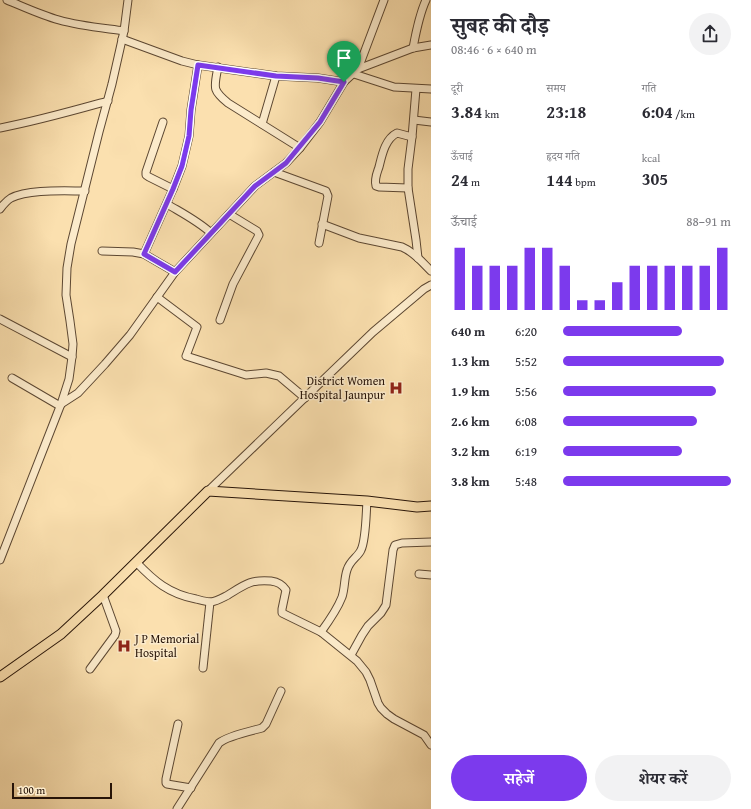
<!DOCTYPE html>
<html lang="hi">
<head>
<meta charset="utf-8">
<style>
	body { margin:0; font-family:"Gentium Book Plus","Noto Serif Devanagari",serif; background:#f2f2f3; color:#2b2b33; height:100vh; display:flex; flex-direction:column; font-size:15px; white-space:nowrap }
	* { box-sizing:border-box; margin:0 }
	p { font-size:13px; color:#7c7c81 }
	.icon { flex:none; width:22px; height:22px; fill:none; stroke:currentColor; stroke-width:2; stroke-linecap:round; stroke-linejoin:round }
	.map { position:relative; flex:1; overflow:hidden }
	.panel { display:flex; flex-direction:column; background:#fff; width:320px }
	.panel>* { flex:none }
	.scale { position:absolute; left:12px; bottom:10px; width:100px; box-sizing:border-box; padding-left:4px; border:2px solid #271408; border-top:0; font-size:11px; line-height:14px; white-space:nowrap; color:#271408; -webkit-text-stroke:3px #fcebcb; paint-order:stroke }
	.pin { position:absolute; display:grid; place-items:center; width:34px; height:34px; color:#fff; margin:-41px -17px; border-radius:50% 50% 50% 0; rotate:-45deg; box-shadow:0 0 4px #0007 }
	.pin .icon { rotate:45deg }
	.round { display:grid; place-items:center; flex:none; width:42px; height:42px; border-radius:21px; background:#f2f2f3 }
	.head { display:flex; align-items:center; justify-content:space-between; height:68px; padding:0 20px }
	h1 { font-size:22px; font-weight:700; line-height:30px }
	.metrics { display:grid; grid-template-columns:repeat(3,1fr); gap:6px; height:68px; padding:4px 20px }
	.metrics div { display:grid; align-content:center }
	.metrics b { font-size:17px; font-weight:700 }
	.metrics small { font-size:11px; font-weight:400 }
	.metrics p { font-size:11px }
	.chart { height:112px; padding:8px 20px }
	.chart p { display:flex; justify-content:space-between }
	.chart svg { width:100%; height:72px; margin-top:4px; stroke:#7c3aed; stroke-width:6 }
	.cta { display:flex; gap:8px; margin-top:auto; padding:8px 20px }
	.cta a { flex:1; height:46px; border-radius:24px; background:#7c3aed; color:#fff; font-size:16px; font-weight:700; line-height:46px; text-align:center }
	.cta a+a { background:#f2f2f3; color:#2b2b33 }
	ul { padding:0 20px; list-style:none; font-size:13px }
	li { display:grid; grid-template-columns:64px 48px 1fr; align-items:center; height:30px }
	li i { height:10px; border-radius:5px; background:#7c3aed }
	main { display:flex; flex:1; min-height:0 }
	.map>svg:first-child { display:block }
	.lines { fill:none; stroke-linecap:round; stroke-linejoin:round }
	.minor-casing { stroke:#5c4732; stroke-width:9 }
	.major-casing { stroke:#271408; stroke-width:11 }
	.minor { stroke:#fcebcb; stroke-width:7 }
	.major { stroke:#fbe0af; stroke-width:9 }
	.route-casing { stroke:#fff; stroke-width:8 }
	.route { stroke:#7c3aed; stroke-width:5 }
	.labels { text-anchor:middle; stroke-width:3; stroke-linejoin:round; paint-order:stroke }
	.poi-label { font-size:12px; fill:#271408; stroke:#fcebcb; text-anchor:end }
</style>
</head>
<body>
<main>
<div class="map">
<svg width="431" height="809" viewBox="0 0 431 809">
	<rect width="100%" height="100%" fill="#fbe0af"/>
	<filter id="stains"><feTurbulence type="fractalNoise" baseFrequency=".005" numOctaves="4"/><feColorMatrix values="0 0 0 0 .2 0 0 0 0 .09 0 0 0 0 .02 0 0 0 .5 -.17"/></filter>
	<radialGradient id="worn" r=".72"><stop offset=".6" stop-color="#630" stop-opacity="0"/><stop offset="1" stop-color="#630" stop-opacity=".3"/></radialGradient>
	<g class="lines">
		<!-- minor casing -->
		<g class="minor-casing">
			<g id="minor">
				<path d="M7,0C24,7 41,15 59,20C80,26 103,28 124,31"/>
				<polyline points="122,39 182,61 198,65 276,76 318,78 344,82"/>
				<path d="M413,48C416,32 419,15 426,0"/>
				<path d="M218,67C214,88 212,90 228,103L300,148"/>
				<polyline points="358,69 413,48 431,45"/>
				<polyline points="354,74 394,87 431,89"/>
				<polyline points="416,89 412,137 408,169 408,188 416,240 418,258"/>
				<polyline points="414,120 431,122"/>
				<polyline points="163,122 146,172 146,175 149,177 173,189"/>
				<polyline points="262,124 276,76"/>
				<path d="M0,128C37,121 72,111 108,101"/>
				<polyline points="274,172 326,191 328,196 319,243"/>
				<path d="M408,188L379,187L376,186C374,179 377,173 379,167C382,155 385,139 397,133L412,137"/>
				<path d="M167,204C182,213 198,221 211,233"/>
				<path d="M0,209C3,205 6,201 11,198C28,189 64,191 85,191"/>
				<path d="M322,224L359,238L402,247C414,252 422,262 431,271"/>
				<polyline points="102,251 133,252 144,254 175,272"/>
				<polyline points="144,254 173,189 182,166 189,136 191,110 198,65"/>
				<polyline points="157,297 197,327 186,356 246,375 266,373 279,376 305,398"/>
				<polyline points="0,319 72,357"/>
				<polyline points="220,320 233,284 259,235 257,231 229,214"/>
				<polyline points="12,378 60,406"/>
				<polyline points="61,404 78,393 105,364 130,335 175,272 229,214 255,186 286,163 300,148 320,122 344,82 358,69 384,0"/>
				<polyline points="208,491 373,332 424,289 431,285"/>
				<polyline points="0,560 61,404 69,379 72,357 73,344 70,321 66,295 67,268 71,244 99,132 112,84 124,31 128,0"/>
				<path d="M136,562C154,581 169,594 196,599C200,600 206,602 211,602C217,601 222,598 228,595C244,585 251,579 271,581C278,582 282,584 286,590L282,609V613L321,632L357,661L366,672L370,680L378,703L381,708L387,714L394,719L424,735L431,745"/>
				<polyline points="419,574 431,575"/>
				<path d="M321,632C329,621 337,610 342,597C345,588 344,579 347,570C350,560 358,557 361,550C366,540 366,514 367,501"/>
				<polyline points="351,655 362,635 368,626 381,613 386,605 393,550 395,545 402,543 431,542"/>
				<polyline points="203,668 210,602"/>
				<polyline points="90,669 115,635 116,631 103,595"/>
				<polyline points="178,724 166,779 166,783 167,784 191,788"/>
				<path d="M177,809L219,743C227,736 251,731 262,728L266,724L281,691"/>
			</g>
		</g>
		<!-- major casing -->
		<g class="major-casing">
			<polyline id="major" points="0,677 61,634 103,595 208,491 367,501 417,507 431,506"/>
		</g>
		<!-- minor -->
		<use href="#minor" class="minor"/>
		<!-- major -->
		<use href="#major" class="major"/>
	</g>
	<g class="lines">
		<!-- route casing -->
		<g class="route-casing">
			<polygon id="route" points="198,65 276,76 318,78 344,82 320,122 286,163 255,186 175,272 144,254 173,189 182,166 189,136 191,110"/>
		</g>
		<!-- route -->
		<use href="#route" class="route"/>
	</g>
	<!-- icons -->
	<defs>
		<g id="hospital-bare" transform="scale(1.08)"><path d="M-5-5h3v3.5h4V-5h3V5h-3V1.5h-4V5h-3Z" fill="#8f2418" stroke="#fcebcb" stroke-width="2.5" paint-order="stroke"/></g>
	</defs>
	<g fill-rule="evenodd">
		<use href="#hospital-bare" x="396" y="388"/>
		<use href="#hospital-bare" x="124" y="646"/>
	</g>
	<g class="labels">
		<!-- poi labels -->
		<g class="poi-label">
			<text x="385" y="385">District Women<tspan x="385" dy="14">Hospital Jaunpur</tspan></text>
			<text x="135" y="643" text-anchor="start">J P Memorial<tspan x="135" dy="14">Hospital</tspan></text>
		</g>
	</g>
	<rect width="100%" height="100%" filter="url(#stains)"/>
	<rect width="100%" height="100%" fill="url(#worn)"/>
</svg>
<div class="scale">100 m</div>
<div class="pin" style="left:344px;top:82px;background:#1e9e55"><svg class="icon" aria-label="arrive" viewBox="0 0 24 24"><path d="M6 21V4h12l-3 4 3 4H6"/></svg></div>
</div>
<section class="panel">
<div class="head"><div><h1>सुबह की दौड़</h1><p>08:46 · 6 × 640 m</p></div><a class="round"><svg class="icon" aria-label="share" viewBox="0 0 24 24"><path d="M12 15V3M7 8l5-5 5 5M5 13v7h14v-7"/></svg></a></div>
<div class="metrics">
<div><p>दूरी</p><b>3.84<small> km</small></b></div>
<div><p>समय</p><b>23:18</b></div>
<div><p>गति</p><b>6:04<small> /km</small></b></div>
</div>
<div class="metrics">
<div><p>ऊँचाई</p><b>24<small> m</small></b></div>
<div><p>हृदय गति</p><b>144<small> bpm</small></b></div>
<div><p>kcal</p><b>305</b></div>
</div>
<div class="chart"><p><span>ऊँचाई</span>88–91 m</p>
<svg viewBox="0 0 160 44" preserveAspectRatio="none"><path d="M5 44V6M15 44V17M25 44V17M35 44V17M45 44V6M55 44V6M65 44V17M75 44V38M85 44V38M95 44V27M105 44V17M115 44V17M125 44V17M135 44V17M145 44V17M155 44V6"/></svg>
</div>
<ul>
<li><b>640 m</b>6:20<i style="width:71%"></i></li>
<li><b>1.3 km</b>5:52<i style="width:96%"></i></li>
<li><b>1.9 km</b>5:56<i style="width:91%"></i></li>
<li><b>2.6 km</b>6:08<i style="width:80%"></i></li>
<li><b>3.2 km</b>6:19<i style="width:71%"></i></li>
<li><b>3.8 km</b>5:48<i style="width:100%"></i></li>
</ul>
<div class="cta"><a>सहेजें</a><a>शेयर करें</a></div>
</section>
</main>
</body>
</html>
